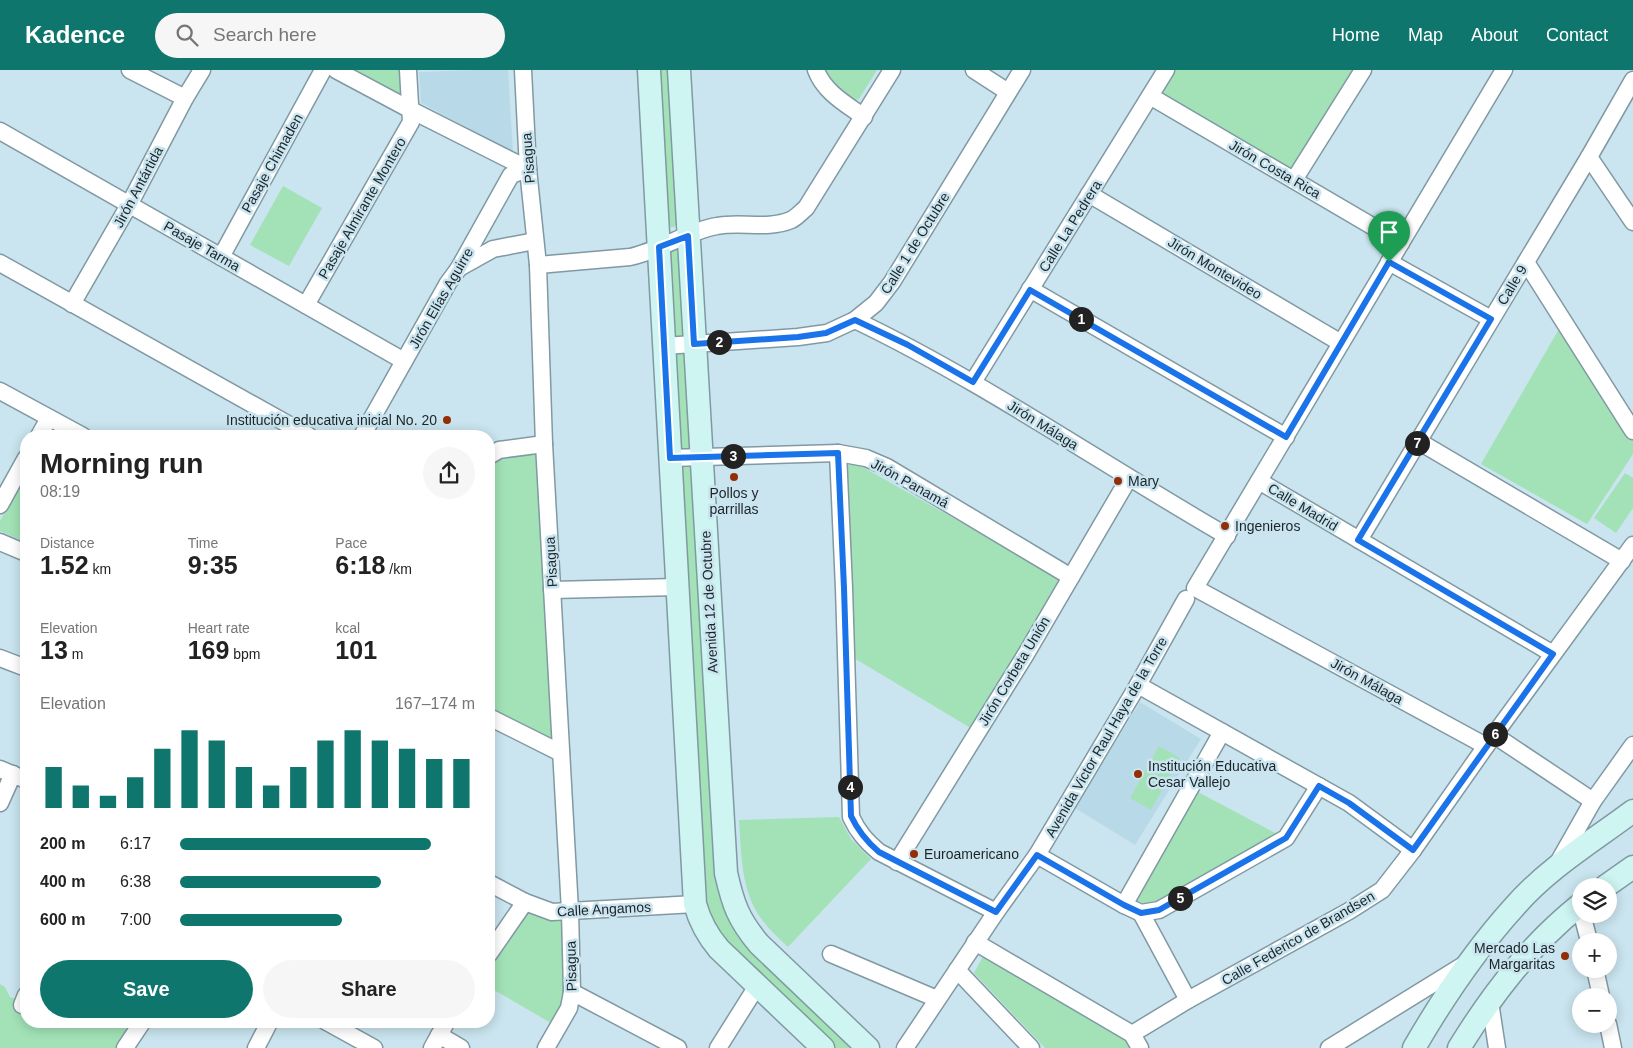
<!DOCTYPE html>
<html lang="en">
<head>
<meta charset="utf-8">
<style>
	body { margin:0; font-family:Helvetica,sans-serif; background:#f6f6f6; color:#222; height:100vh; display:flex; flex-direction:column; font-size:19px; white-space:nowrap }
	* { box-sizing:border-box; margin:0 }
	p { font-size:16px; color:#767676 }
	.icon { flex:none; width:28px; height:28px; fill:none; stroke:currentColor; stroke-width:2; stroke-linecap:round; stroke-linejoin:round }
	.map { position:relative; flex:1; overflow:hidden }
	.side { position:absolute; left:20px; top:360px; width:475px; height:598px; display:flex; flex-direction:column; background:#fff; border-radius:20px; box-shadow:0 2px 12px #0003 }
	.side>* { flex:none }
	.fabs { position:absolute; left:1572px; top:808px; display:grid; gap:10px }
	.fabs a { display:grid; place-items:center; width:45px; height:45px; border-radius:50%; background:#fff; box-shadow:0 2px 12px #0003; font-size:25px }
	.pin { position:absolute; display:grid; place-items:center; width:42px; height:42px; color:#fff; margin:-51px -21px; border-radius:50% 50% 50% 0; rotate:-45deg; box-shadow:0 0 5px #0007 }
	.pin .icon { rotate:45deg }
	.km { position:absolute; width:25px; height:25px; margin:-12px; border-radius:50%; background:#222; color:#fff; font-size:14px; line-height:25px; text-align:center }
	.round { display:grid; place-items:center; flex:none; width:52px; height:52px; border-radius:26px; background:#f6f6f6 }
	.headline { display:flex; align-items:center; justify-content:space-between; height:85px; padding:0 20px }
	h1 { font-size:28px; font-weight:600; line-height:38px }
	.stats { display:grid; grid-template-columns:repeat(3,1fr); gap:8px; height:85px; padding:5px 20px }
	.stats div { display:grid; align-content:center }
	.stats b { font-size:25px; font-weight:600 }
	.stats small { font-size:14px; font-weight:400 }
	.stats p { font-size:14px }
	.chart { height:140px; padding:10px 20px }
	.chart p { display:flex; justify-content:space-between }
	.chart svg { width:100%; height:90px; margin-top:5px; stroke:#0f766e; stroke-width:6 }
	.action { display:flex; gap:10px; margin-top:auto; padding:10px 20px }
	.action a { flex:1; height:58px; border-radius:30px; background:#0f766e; color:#fff; font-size:20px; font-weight:600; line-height:58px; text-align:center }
	.action a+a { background:#f6f6f6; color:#222 }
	ul { padding:0 20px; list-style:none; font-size:16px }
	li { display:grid; grid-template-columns:80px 60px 1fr; align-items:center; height:38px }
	li i { height:12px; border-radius:6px; background:#0f766e }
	header { display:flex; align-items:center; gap:30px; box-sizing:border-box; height:70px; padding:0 25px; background:#0f766e; color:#fff }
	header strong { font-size:24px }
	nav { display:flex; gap:28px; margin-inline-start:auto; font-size:18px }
	.search { width:350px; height:45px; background:#f6f6f6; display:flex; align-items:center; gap:12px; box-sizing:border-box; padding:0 18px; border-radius:28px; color:#767676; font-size:19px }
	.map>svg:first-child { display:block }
	.built { fill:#b8dae8 }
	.green { fill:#a2e2b6 }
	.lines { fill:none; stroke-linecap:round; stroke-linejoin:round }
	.street-casing { stroke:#8199a3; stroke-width:19 }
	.secondary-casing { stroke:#8199a3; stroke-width:25 }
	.street { stroke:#fff; stroke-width:16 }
	.secondary { stroke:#cef5f2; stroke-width:22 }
	.route-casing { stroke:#fff; stroke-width:10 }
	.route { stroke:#1a73e8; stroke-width:6 }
	.poi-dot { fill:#942e06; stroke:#cae5ef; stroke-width:2 }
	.labels { text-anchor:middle; stroke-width:5; stroke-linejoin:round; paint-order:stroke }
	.street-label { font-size:14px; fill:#1b2529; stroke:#cae5ef }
	.poi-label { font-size:14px; fill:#1b2529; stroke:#cae5ef; text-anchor:start }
</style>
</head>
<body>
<header>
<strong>Kadence</strong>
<div class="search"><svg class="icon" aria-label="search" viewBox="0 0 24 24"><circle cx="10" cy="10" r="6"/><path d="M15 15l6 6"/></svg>Search here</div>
<nav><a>Home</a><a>Map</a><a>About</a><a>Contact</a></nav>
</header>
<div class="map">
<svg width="1633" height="978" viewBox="0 0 1633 978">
	<rect width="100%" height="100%" fill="#cae5ef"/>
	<!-- built -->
	<g class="built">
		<polygon points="476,0 508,0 513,82 421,33 419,2"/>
		<polygon points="1140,632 1201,669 1135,775 1075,738"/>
	</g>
	<!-- green -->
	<g class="green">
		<polygon points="355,0 401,0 402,27"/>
		<polygon points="661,0 668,0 677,154 674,157 671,157 669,154"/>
		<polygon points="823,0 877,0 859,29 851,31 832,18"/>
		<polygon points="1169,0 1352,0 1291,101 1155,24"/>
		<polygon points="283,116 322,138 289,196 250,175"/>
		<polygon points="677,180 679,183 684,264 683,267 678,268 675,266 670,184 673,181"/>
		<polygon points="1559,259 1633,366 1633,384 1587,454 1481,394"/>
		<polygon points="678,280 684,283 690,376 686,382 681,379 676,285"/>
		<polygon points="531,380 540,387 552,665 547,671 489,641 489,392 500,385"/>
		<polygon points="684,393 690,396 714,803 722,835 740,868 760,892 853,978 835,978 729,879 705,843 681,395"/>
		<polygon points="847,395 859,395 1060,508 974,660 854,588 844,402"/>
		<polygon points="26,403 26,472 0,461 0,451"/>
		<polygon points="1625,403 1633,408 1633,438 1616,463 1594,448"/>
		<polygon points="1159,676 1180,688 1151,740 1130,728"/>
		<polygon points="1198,722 1277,764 1151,836 1135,830"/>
		<path d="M839,747L851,769L871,789L788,877C775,865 761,852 753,835C741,809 741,778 739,750Z"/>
		<polygon points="528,841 567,849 564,931 551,953 489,917 489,901"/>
		<polygon points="985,883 1130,970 1135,978 1045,978 974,903"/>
		<polygon points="0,914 5,917 10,927 26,933 26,951 132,951 118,978 0,978"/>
	</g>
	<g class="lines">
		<!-- street casing -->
		<g class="street-casing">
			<g id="street">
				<polyline points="130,0 185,28"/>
				<polyline points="336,0 411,40 528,99"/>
				<polyline points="523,0 528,99 538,195 544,374 570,841 572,922 569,938 546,978"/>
				<path d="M816,0C824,22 846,34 864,47"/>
				<polyline points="974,0 1008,22"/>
				<polyline points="1150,26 1401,173"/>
				<polyline points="0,61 404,291"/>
				<polyline points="1589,87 1633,152"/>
				<polyline points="1294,110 1363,0"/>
				<polyline points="1089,124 1341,273"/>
				<polyline points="221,187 323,0"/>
				<polyline points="1389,192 1491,249"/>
				<polyline points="1526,192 1633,361"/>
				<polyline points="0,193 309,366"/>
				<path d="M538,195L630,187C659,181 688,161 717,156C741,151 767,160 791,150C796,148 801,142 806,138L892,0"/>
				<polyline points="459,198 493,179 535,171"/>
				<polyline points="1030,219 1286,367"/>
				<polyline points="72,234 129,135 185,28 202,0"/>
				<polyline points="306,235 411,52 408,0"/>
				<path d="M855,250C984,312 1102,394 1227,466"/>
				<polyline points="664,276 798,267 827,263 855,250 876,233 892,212 1022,0"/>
				<polyline points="973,312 1166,0"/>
				<polyline points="0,321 83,366"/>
				<polyline points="39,366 49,348"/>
				<polyline points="362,366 448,213 459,198 511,105 528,99"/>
				<polyline points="1418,371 1622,491"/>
				<path d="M838,383L844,518L851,747C858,762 866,771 879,782L996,842"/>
				<polyline points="489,386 499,380 544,374"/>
				<polyline points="670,388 838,383 866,388 887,397 1071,507"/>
				<polyline points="1259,411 1553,584"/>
				<polyline points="0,435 26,388"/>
				<polyline points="1359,470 1589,87 1633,10"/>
				<polyline points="0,472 26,483"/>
				<polyline points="552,520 677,517"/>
				<polyline points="0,588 26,598"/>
				<polyline points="1138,615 1349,733 1413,780"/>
				<polyline points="489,647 561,683"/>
				<polyline points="1494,665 1593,731"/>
				<polyline points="1486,676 1195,518 1504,0"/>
				<polyline points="0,699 26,710"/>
				<polyline points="0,733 13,704"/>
				<polyline points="1037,785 1124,835 1141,843 1159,840 1286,768 1319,716"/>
				<polyline points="1559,791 1593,731 1633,675"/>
				<polyline points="897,792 1026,584 1129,408"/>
				<polyline points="489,813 525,832 552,842 695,834"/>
				<polyline points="1124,835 1222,662"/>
				<polyline points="1141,843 1188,930"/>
				<polyline points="1582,844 1589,871"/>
				<polyline points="975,872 1132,964 1140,978"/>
				<polyline points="489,884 525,832"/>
				<polyline points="831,884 937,929"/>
				<polyline points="1595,899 1601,926"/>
				<polyline points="957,900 1031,978"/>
				<polyline points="572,922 678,978"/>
				<polyline points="1490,932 1497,978"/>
				<polyline points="22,935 26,925"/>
				<polyline points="325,951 374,978"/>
				<polyline points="1608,954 1613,978"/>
				<polyline points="1132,964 1188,930 1349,841 1382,820 1413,780 1486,676 1633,475"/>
				<polyline points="439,965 461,978"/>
				<polyline points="125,978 143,951"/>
				<polyline points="256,978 270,951"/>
				<polyline points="432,978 447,951"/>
				<polyline points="718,978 757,916"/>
				<polyline points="905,978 996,842 1037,785 1138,615 1186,529"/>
				<polyline points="1329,978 1465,894"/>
			</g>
		</g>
		<!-- secondary casing -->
		<g class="secondary-casing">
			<g id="secondary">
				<path d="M649,0L695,834C700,852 707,865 719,879L823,978"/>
				<path d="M679,0L726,803C733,834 738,849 759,874L868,978"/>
				<polyline points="1606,816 1633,797"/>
				<path d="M1414,978C1443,928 1476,879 1515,836C1548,798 1593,771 1633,741"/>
				<path d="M1459,978C1493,923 1530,875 1581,834"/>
			</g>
		</g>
		<!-- street -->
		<use href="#street" class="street"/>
		<!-- secondary -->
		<use href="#secondary" class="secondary"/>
	</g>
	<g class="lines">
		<!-- route casing -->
		<g class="route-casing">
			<path id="route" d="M688,166L694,274L798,267L826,263L855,250L908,275L973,312L1030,220L1286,367L1389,192L1491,249L1358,470L1553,584L1413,780L1349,733L1319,716L1286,768L1159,840L1141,843L1124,835L1037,785L996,842L879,782C866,771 858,761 851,746L844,518L838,383L670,388L659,177Z"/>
		</g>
		<!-- route -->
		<use href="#route" class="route"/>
	</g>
	<!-- markers -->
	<g class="poi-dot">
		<circle cx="447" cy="350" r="5"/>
		<circle cx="734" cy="407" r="5"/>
		<circle cx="1118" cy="411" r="5"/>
		<circle cx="1225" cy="456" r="5"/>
		<circle cx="1138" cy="704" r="5"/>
		<circle cx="914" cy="784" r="5"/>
		<circle cx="1565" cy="886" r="5"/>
	</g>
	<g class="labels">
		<!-- street labels -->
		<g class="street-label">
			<text transform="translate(528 88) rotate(-94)" y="5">Pisagua</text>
			<text transform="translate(272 93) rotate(-61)" y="5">Pasaje Chimaden</text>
			<text transform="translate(1275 99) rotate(30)" y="5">Jirón Costa Rica</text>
			<text transform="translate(138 117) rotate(-62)" y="5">Jirón Antártida</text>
			<text transform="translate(362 138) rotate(-60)" y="5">Pasaje Almirante Montero</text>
			<text transform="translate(1070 156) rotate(-58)" y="5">Calle La Pedrera</text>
			<text transform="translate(915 173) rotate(-58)" y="5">Calle 1 de Octubre</text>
			<text transform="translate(202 176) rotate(30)" y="5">Pasaje Tarma</text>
			<text transform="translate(1215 198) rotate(31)" y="5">Jirón Montevideo</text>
			<text transform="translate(1512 215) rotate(-59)" y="5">Calle 9</text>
			<text transform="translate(441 228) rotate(-60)" y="5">Jirón Elías Aguirre</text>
			<text transform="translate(1043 355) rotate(32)" y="5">Jirón Málaga</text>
			<text transform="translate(910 413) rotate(29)" y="5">Jirón Panamá</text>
			<text transform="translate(1303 437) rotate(31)" y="5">Calle Madrid</text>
			<text transform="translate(551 492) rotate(-93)" y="5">Pisagua</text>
			<text transform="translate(709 532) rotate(-93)" y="5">Avenida 12 de Octubre</text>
			<text transform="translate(1014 601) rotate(-59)" y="5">Jirón Corbeta Unión</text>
			<text transform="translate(1367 611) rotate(29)" y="5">Jirón Málaga</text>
			<text transform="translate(1106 667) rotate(-60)" y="5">Avenida Victor Raul Haya de la Torre</text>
			<text transform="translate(604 839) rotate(-3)" y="5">Calle Angamos</text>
			<text transform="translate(1298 868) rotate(-30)" y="5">Calle Federico de Brandsen</text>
			<text transform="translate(571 896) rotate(-91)" y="5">Pisagua</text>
		</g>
		<!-- poi labels -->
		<g class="poi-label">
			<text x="437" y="355" text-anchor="end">Institución educativa inicial No. 20</text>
			<text x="1128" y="416">Mary</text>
			<text x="734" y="428" text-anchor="middle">Pollos y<tspan x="734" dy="16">parrillas</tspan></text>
			<text x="1235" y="461">Ingenieros</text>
			<text x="1148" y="701">Institución Educativa<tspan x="1148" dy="16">Cesar Vallejo</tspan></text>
			<text x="924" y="789">Euroamericano</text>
			<text x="1555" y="883" text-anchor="end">Mercado Las<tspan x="1555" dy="16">Margaritas</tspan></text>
		</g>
	</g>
</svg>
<div class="fabs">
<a><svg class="icon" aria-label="layers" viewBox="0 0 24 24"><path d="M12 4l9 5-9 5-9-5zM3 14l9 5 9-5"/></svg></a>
<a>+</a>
<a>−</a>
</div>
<div class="pin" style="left:1389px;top:192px;background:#1e9e55"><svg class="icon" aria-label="arrive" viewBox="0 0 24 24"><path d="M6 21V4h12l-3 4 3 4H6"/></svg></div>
<b class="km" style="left:1081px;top:249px">1</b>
<b class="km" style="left:719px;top:272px">2</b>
<b class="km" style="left:733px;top:386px">3</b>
<b class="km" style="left:850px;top:717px">4</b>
<b class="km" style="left:1180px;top:828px">5</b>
<b class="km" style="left:1495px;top:664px">6</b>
<b class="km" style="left:1417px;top:373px">7</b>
<section class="side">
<div class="headline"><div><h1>Morning run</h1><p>08:19</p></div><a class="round"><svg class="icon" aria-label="share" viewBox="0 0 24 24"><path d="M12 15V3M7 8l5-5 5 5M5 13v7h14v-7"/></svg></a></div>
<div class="stats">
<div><p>Distance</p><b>1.52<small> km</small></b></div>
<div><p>Time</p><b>9:35</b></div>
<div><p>Pace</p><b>6:18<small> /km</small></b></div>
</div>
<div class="stats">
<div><p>Elevation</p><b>13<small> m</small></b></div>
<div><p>Heart rate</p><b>169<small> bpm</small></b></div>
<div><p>kcal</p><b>101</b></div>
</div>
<div class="chart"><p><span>Elevation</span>167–174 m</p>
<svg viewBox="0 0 160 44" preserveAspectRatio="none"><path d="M5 44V24M15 44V33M25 44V38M35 44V29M45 44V15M55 44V6M65 44V11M75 44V24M85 44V33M95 44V24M105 44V11M115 44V6M125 44V11M135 44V15M145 44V20M155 44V20"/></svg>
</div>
<ul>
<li><b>200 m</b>6:17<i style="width:85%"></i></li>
<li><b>400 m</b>6:38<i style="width:68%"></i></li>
<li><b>600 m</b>7:00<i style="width:55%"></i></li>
</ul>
<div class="action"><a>Save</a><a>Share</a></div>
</section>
</div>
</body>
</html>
